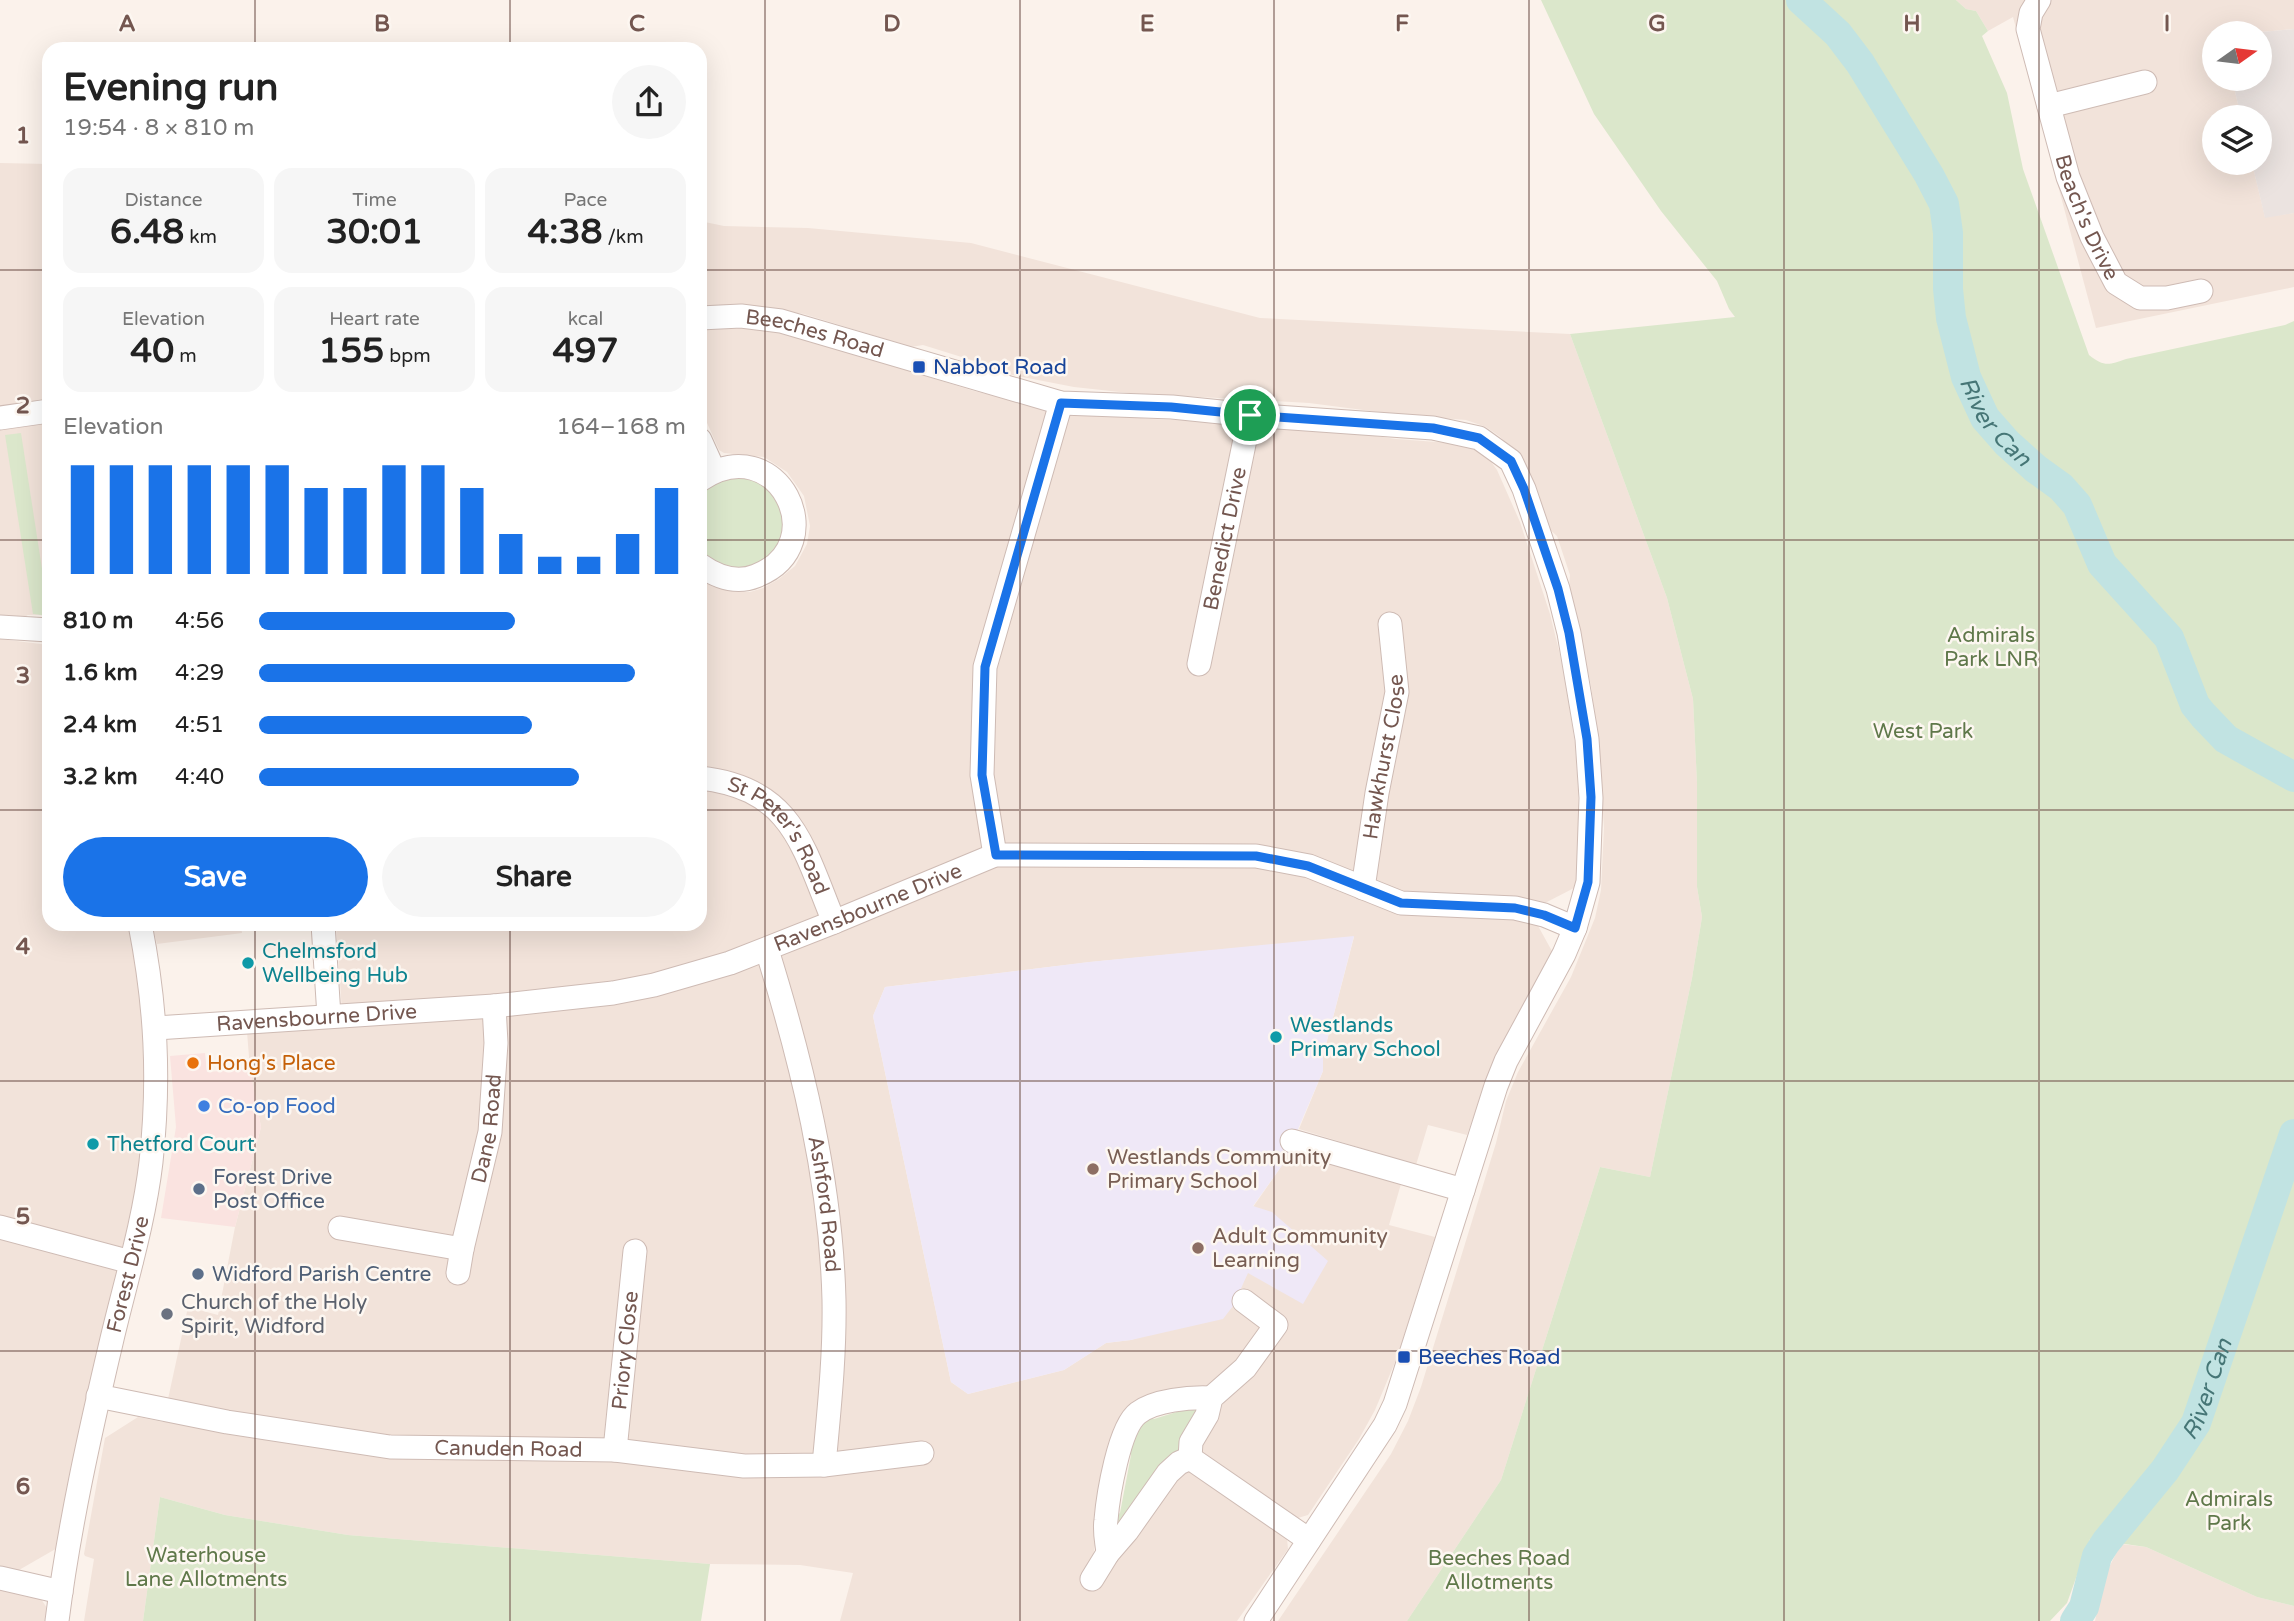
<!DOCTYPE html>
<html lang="en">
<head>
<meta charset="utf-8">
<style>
	body { margin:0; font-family:"Varela Round",sans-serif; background:#f6f6f6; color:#222; height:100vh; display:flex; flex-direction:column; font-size:26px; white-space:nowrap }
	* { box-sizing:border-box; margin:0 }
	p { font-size:23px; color:#767676 }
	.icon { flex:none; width:38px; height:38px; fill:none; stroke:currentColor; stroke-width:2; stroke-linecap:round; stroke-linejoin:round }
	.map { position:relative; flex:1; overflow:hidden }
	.side { position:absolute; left:42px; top:42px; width:665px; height:889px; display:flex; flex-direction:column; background:#fff; border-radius:21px; box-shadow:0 7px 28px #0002 }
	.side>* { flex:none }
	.needle { width:46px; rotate:76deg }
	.buttons { position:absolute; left:2202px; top:21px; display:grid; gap:14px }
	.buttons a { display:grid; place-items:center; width:70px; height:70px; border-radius:50%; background:#fff; box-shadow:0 7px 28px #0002; font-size:35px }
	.pin { position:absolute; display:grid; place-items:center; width:60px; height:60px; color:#fff; margin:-30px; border:4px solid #fff; border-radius:50%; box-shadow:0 2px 7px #0007 }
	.round { display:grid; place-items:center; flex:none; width:74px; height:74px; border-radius:37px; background:#f6f6f6 }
	.head { display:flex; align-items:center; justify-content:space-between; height:119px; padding:0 21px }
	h1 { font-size:38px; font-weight:800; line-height:52px }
	.figures { display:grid; grid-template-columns:repeat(3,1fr); gap:10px; height:119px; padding:7px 21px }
	.figures div { display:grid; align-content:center; border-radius:18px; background:#f6f6f6; text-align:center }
	.figures b { font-size:35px; font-weight:800 }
	.figures small { font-size:19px; font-weight:400 }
	.figures p { font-size:19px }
	.chart { height:196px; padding:14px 21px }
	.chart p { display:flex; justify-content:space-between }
	.chart svg { width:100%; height:126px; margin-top:7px; stroke:#1a73e8; stroke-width:6 }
	.cta { display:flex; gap:14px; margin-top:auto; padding:14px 21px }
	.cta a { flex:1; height:80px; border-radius:42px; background:#1a73e8; color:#fff; font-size:28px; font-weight:800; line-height:80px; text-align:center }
	.cta a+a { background:#f6f6f6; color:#222 }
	ul { padding:0 21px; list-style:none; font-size:23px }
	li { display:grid; grid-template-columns:112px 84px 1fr; align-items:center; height:52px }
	li i { height:18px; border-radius:9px; background:#1a73e8 }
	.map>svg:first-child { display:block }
	.residential { fill:#f2e3da }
	.commercial { fill:#fae3e0 }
	.industrial { fill:#ebe3e0 }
	.education { fill:#efe8f7 }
	.green { fill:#dbe7cb }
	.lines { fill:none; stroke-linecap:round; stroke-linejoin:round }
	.river { stroke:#c1e3e2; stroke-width:30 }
	.minor-casing { stroke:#cebbb4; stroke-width:25 }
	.minor { stroke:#fff; stroke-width:23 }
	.route-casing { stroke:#fff; stroke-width:14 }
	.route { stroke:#1a73e8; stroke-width:9 }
	.grid { fill:none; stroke:#745750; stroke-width:2; stroke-opacity:0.55 }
	.transit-dot { fill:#1a4fb4; stroke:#fdf7f1; stroke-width:2.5 }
	.culture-dot { fill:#0f9aa8; stroke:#fdf7f1; stroke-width:2.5 }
	.food-dot { fill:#e8710a; stroke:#fdf7f1; stroke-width:2.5 }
	.shop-dot { fill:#3f7fe0; stroke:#fdf7f1; stroke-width:2.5 }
	.education-dot { fill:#8d6e63; stroke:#fdf7f1; stroke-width:2.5 }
	.service-dot { fill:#5c6f8a; stroke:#fdf7f1; stroke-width:2.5 }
	.worship-dot { fill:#6b7280; stroke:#fdf7f1; stroke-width:2.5 }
	.labels { text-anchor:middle; stroke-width:5; stroke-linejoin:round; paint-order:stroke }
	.street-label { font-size:21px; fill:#745750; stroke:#fdf7f1 }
	.transit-label { font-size:21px; fill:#164399; stroke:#fdf7f1; text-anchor:start }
	.park-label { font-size:21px; fill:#5f784a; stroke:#fdf7f1 }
	.culture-label { font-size:21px; fill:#0d838f; stroke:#fdf7f1; text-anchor:start }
	.food-label { font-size:21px; fill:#c56008; stroke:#fdf7f1; text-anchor:start }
	.shop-label { font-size:21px; fill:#366cbe; stroke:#fdf7f1; text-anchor:start }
	.education-label { font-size:21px; fill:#785e54; stroke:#fdf7f1; text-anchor:start }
	.service-label { font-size:21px; fill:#4e5e75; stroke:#fdf7f1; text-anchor:start }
	.worship-label { font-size:21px; fill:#5b616d; stroke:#fdf7f1; text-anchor:start }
	.water-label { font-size:23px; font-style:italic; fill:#467676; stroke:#fdf7f1 }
	.grid-label { font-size:23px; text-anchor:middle; font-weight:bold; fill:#745750; stroke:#fdf7f1; stroke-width:5; stroke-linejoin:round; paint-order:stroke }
</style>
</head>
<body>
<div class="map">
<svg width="2294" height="1621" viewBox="0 0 2294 1621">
	<rect width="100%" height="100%" fill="#fbf2eb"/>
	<!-- residential -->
	<g class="residential">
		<polygon points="1956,0 2294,0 2294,29 2251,33 2214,33 2214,79 2232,79 2241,117 2214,117 2214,163 2252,163 2265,217 2294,213 2294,287 2096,328 2013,17 1988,31 1976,11 1966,9"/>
		<polygon points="0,163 49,164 49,614 28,615 22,618 0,617"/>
		<polygon points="700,221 724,226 808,228 971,243 1260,318 1570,334 1667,598 1693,699 1697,783 1697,887 1702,917 1692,978 1650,1177 1600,1167 1501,1480 1407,1621 1278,1621 1391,1454 1408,1421 1421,1387 1496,1143 1506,1101 1518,1072 1571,977 1595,918 1601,890 1604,828 1598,739 1591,686 1569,589 1570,575 1557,536 1547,527 1520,461 1510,446 1499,436 1486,427 1466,420 1402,415 1309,403 1129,393 1074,387 992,371 984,364 923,345 911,347 804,314 749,305 700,306"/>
		<polygon points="754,328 789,334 974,391 1029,404 1149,419 1231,422 1334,430 1396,439 1464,444 1477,450 1489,459 1497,470 1520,522 1550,614 1562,663 1575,743 1578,790 1578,868 1576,887 1545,903 1537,924 1553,953 1485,1085 1467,1135 1428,1125 1416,1165 1299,1129 1323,1071 1323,1056 1354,937 1090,962 885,987 873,1016 951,1382 968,1394 1064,1370 1106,1343 1131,1340 1233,1306 1247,1273 1253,1207 1283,1164 1289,1150 1401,1184 1389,1225 1435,1237 1398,1355 1375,1410 1359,1439 1308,1515 1291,1520 1199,1456 1198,1439 1230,1394 1215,1383 1142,1403 1115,1434 1088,1584 1184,1467 1287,1538 1288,1549 1237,1621 840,1621 853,1573 800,1565 710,1564 348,1535 225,1515 160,1497 143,1621 84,1621 94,1559 85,1556 84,1554 105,1438 138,1417 163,1422 188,1307 218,1315 235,1227 261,1127 250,1069 247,1032 343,1026 336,924 700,924 700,578 719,588 736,592 750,592 763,588 779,579 795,566 807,544 810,526 804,496 787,472 764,457 724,453 719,450 700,407 700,330"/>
		<polygon points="0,639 49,645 49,924 127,924 133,947 142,1010 145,1071 145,1113 137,1184 86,1410 59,1547 19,1570 15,1591 41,1599 49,1611 47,1621 0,1621"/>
		<polygon points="152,924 241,924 242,933 157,944"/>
		<polygon points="2121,1544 2146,1547 2257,1597 2294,1606 2294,1621 2095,1621 2105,1575"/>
	</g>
	<!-- commercial -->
	<polygon class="commercial" points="205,1053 207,1072 250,1069 261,1127 235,1227 161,1218 176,1127 170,1056"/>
	<!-- industrial -->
	<polygon class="industrial" points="2294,29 2294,213 2265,218 2252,163 2259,163 2259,117 2241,117 2232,79 2259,79 2259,33 2251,33"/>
	<!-- education -->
	<polygon class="education" points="1354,936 1323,1056 1323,1071 1283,1164 1253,1206 1272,1212 1328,1261 1303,1304 1248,1273 1233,1306 1223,1319 1131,1340 1106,1343 1064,1370 968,1394 951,1382 873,1016 885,987 1089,962"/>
	<!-- green -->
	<g class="green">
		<path d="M1541,0H1956L1966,9L1976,11L1988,31L1982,36L2007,93L2023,169L2089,355C2104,367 2109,365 2126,359L2285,325L2294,321V1606L2257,1597L2146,1547L2090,1539L2067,1603L2050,1621H1407L1501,1480L1600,1167L1650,1177L1692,978L1702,917L1697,887V783L1693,699L1667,598L1570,334L1735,317L1729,309L1717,281L1661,211L1594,114Z"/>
		<polygon points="21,433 49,614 49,616 33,614 5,435"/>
		<polygon points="735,473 766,481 785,507 784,540 763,566 730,572 700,554 700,491 706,484"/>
		<polygon points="1186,1404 1199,1408 1186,1445 1120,1527 1112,1522 1112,1519 1120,1513 1131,1455 1125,1449 1147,1416 1154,1419 1183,1410"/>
		<polygon points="160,1497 225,1515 348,1535 710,1564 701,1621 143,1621"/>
	</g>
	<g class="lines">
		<!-- river -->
		<g class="river">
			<path id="s1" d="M1801,0L1838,34L1860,63L1929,175L1944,204L1948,233V289L1951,318L1966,377L1985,418L2007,443L2036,469L2061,487L2077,505L2102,564L2169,638L2195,705L2203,715L2226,739L2294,777"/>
			<path id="s2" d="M2075,1621L2084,1607L2097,1556L2106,1542L2165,1470L2196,1423L2294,1134"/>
		</g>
		<!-- minor casing -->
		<g class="minor-casing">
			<g id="minor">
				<path id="s3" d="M2039,0L2031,13L2028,29L2068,177L2092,237L2116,283L2140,298H2167L2201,291"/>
				<polyline points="2049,106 2145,82"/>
				<path id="s4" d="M700,318L741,316L781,321L1061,403L1172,407L1250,415L1433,428L1479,438L1511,461L1524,489L1558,589L1569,633L1587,739L1591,798L1588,882L1575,928L1564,954L1506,1061L1496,1086L1395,1404L1385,1425L1256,1621"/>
				<polyline points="0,418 49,411"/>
				<polyline points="700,440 714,471"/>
				<path d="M700,480C777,427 836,545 756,576C736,584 717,577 700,565"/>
				<polyline points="0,627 49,630"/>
				<path id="s5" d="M1199,664L1250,415"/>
				<path id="s6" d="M700,778C793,788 803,847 834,922"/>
				<polyline points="995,855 982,775 985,667 1061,403"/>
				<path id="s7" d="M1363,888L1377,793L1397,692L1390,624"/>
				<polyline points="323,924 329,1016"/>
				<path id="s8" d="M767,950C802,1063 831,1180 834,1300C835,1356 829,1410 824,1465"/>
				<path id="s9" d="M156,1028L494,1006L613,993L654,985L730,963L834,922L995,855L1256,856L1309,866L1401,903L1515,908L1544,915L1575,928"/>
				<polyline points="1292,1141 1463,1190"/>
				<polyline points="0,1227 131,1262"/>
				<path id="s10" d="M340,1228L462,1249L490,1132L496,1043L494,1006"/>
				<polyline points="458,1273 462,1249"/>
				<path id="s11" d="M98,1396L227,1422L390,1447L615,1450L744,1466L824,1465L922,1453"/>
				<path id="s12" d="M615,1450L635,1251"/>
				<polyline points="1190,1458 1309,1540"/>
				<path d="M1108,1553C1107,1542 1104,1531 1106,1520C1108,1496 1119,1427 1138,1413C1155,1400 1190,1397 1211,1398"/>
				<polyline points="0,1578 61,1592"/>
				<polyline points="1092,1579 1108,1553 1127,1531 1168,1473 1179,1463 1190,1458 1191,1442 1207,1415 1211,1398 1245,1368 1276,1325 1244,1301"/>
				<path id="s13" d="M57,1621C69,1526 90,1432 112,1339C126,1280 144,1222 151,1162C160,1079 156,1006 140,924"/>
			</g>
		</g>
		<!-- minor -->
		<use href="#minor" class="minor"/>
	</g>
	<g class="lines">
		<!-- route casing -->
		<g class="route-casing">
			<polygon id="route" points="1061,403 1171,407 1250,415 1433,428 1479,438 1511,461 1524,489 1558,589 1569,633 1587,739 1591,797 1588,882 1575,928 1544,915 1515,908 1401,903 1308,866 1256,856 996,855 982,775 985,667"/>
		</g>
		<!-- route -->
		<use href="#route" class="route"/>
	</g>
	<!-- grid -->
	<path class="grid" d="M255,0V49M510,0V49M765,0V1621M1020,0V1621M1274,0V1621M1529,0V1621M1784,0V1621M2039,0V1621M0,270H49M700,270H2294M0,540H49M700,540H2294M0,810H49M700,810H2294M255,924V1621M510,924V1621M0,1081H2294M0,1351H2294"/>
	<!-- markers -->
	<g class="transit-dot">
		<rect x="912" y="360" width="14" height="14" rx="3.5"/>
		<rect x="1397" y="1350" width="14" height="14" rx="3.5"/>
	</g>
	<g class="culture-dot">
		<circle cx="248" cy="963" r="7"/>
		<circle cx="1276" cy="1037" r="7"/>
		<circle cx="93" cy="1144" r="7"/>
	</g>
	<circle class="food-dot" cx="193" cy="1063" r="7"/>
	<circle class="shop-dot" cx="204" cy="1106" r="7"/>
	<g class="education-dot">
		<circle cx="1093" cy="1169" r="7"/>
		<circle cx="1198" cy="1248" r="7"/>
	</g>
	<g class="service-dot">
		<circle cx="199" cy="1189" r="7"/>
		<circle cx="198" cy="1274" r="7"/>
	</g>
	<circle class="worship-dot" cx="167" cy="1314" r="7"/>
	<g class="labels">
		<!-- street labels -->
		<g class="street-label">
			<text dy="7" stroke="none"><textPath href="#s3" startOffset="229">Beach's Drive</textPath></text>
			<text dy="7" stroke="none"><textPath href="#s4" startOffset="117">Beeches Road</textPath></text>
			<text dy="7" stroke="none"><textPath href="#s5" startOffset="128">Benedict Drive</textPath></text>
			<text dy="7" stroke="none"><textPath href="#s7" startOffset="133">Hawkhurst Close</textPath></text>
			<text dy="7" stroke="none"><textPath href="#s6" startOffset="105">St Peter's Road</textPath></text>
			<text dy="7" stroke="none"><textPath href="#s9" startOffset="728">Ravensbourne Drive</textPath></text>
			<text dy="7" stroke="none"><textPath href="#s9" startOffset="161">Ravensbourne Drive</textPath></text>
			<text dy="7" stroke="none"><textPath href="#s10" startOffset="247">Dane Road</textPath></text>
			<text dy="7" stroke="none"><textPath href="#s8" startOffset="261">Ashford Road</textPath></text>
			<text dy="7" stroke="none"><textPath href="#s13" startOffset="354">Forest Drive</textPath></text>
			<text dy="7" stroke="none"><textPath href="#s12" startOffset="100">Priory Close</textPath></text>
			<text dy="7" stroke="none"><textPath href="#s11" startOffset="415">Canuden Road</textPath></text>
		</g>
		<!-- transit labels -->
		<g class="transit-label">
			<text x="933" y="374">Nabbot Road</text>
			<text x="1418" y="1364">Beeches Road</text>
		</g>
		<!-- park labels -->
		<g class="park-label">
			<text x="1991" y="642">Admirals<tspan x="1991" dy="24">Park LNR</tspan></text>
			<text x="1923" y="738">West Park</text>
			<text x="2229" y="1506">Admirals<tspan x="2229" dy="24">Park</tspan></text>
			<text x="206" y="1562">Waterhouse<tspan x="206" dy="24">Lane Allotments</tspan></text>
			<text x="1499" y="1565">Beeches Road<tspan x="1499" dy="24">Allotments</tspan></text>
		</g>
		<!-- culture labels -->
		<g class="culture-label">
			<text x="262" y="958">Chelmsford<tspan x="262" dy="24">Wellbeing Hub</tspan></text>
			<text x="1290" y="1032">Westlands<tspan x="1290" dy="24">Primary School</tspan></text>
			<text x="107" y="1151">Thetford Court</text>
		</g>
		<!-- food labels -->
		<g class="food-label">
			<text x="207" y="1070">Hong's Place</text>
		</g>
		<!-- shop labels -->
		<g class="shop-label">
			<text x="218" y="1113">Co-op Food</text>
		</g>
		<!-- education labels -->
		<g class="education-label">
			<text x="1107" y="1164">Westlands Community<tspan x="1107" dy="24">Primary School</tspan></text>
			<text x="1212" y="1243">Adult Community<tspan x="1212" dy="24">Learning</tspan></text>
		</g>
		<!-- service labels -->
		<g class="service-label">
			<text x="213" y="1184">Forest Drive<tspan x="213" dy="24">Post Office</tspan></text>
			<text x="212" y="1281">Widford Parish Centre</text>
		</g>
		<!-- worship labels -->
		<g class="worship-label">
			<text x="181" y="1309">Church of the Holy<tspan x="181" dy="24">Spirit, Widford</tspan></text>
		</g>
		<!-- water labels -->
		<g class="water-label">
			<text dy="8" stroke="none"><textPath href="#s1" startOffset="480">River Can</textPath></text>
			<text dy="8" stroke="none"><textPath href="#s2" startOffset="271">River Can</textPath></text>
		</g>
	</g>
	<g class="grid-label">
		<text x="127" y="31">A</text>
		<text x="382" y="31">B</text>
		<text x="637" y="31">C</text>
		<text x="892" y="31">D</text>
		<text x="1147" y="31">E</text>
		<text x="1402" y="31">F</text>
		<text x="1657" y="31">G</text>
		<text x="1912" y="31">H</text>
		<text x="2167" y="31">I</text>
		<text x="23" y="143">1</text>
		<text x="23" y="413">2</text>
		<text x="23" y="683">3</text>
		<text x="23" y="954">4</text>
		<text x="23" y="1224">5</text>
		<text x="23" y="1494">6</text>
	</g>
</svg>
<div class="buttons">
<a><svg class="needle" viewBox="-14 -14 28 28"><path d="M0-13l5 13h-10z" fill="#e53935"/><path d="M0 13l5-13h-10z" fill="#767676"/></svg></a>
<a><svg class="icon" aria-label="layers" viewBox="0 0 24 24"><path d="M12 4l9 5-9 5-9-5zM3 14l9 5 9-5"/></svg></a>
</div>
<div class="pin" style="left:1250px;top:415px;background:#1e9e55"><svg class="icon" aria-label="arrive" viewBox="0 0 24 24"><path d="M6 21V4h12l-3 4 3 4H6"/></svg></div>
<section class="side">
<div class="head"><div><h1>Evening run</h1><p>19:54 · 8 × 810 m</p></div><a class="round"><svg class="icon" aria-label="share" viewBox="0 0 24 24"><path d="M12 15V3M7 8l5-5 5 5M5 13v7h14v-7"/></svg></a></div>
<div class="figures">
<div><p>Distance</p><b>6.48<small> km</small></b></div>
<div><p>Time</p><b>30:01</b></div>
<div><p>Pace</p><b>4:38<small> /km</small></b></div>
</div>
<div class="figures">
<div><p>Elevation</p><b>40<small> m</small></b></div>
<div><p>Heart rate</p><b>155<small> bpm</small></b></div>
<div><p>kcal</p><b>497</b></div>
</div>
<div class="chart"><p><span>Elevation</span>164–168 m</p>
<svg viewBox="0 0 160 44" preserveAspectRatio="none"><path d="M5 44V6M15 44V6M25 44V6M35 44V6M45 44V6M55 44V6M65 44V14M75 44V14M85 44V6M95 44V6M105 44V14M115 44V30M125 44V38M135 44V38M145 44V30M155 44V14"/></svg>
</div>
<ul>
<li><b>810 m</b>4:56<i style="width:60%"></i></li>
<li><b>1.6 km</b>4:29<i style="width:88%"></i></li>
<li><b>2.4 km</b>4:51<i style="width:64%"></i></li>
<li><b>3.2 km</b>4:40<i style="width:75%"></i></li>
</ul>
<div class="cta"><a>Save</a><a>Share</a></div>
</section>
</div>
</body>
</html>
